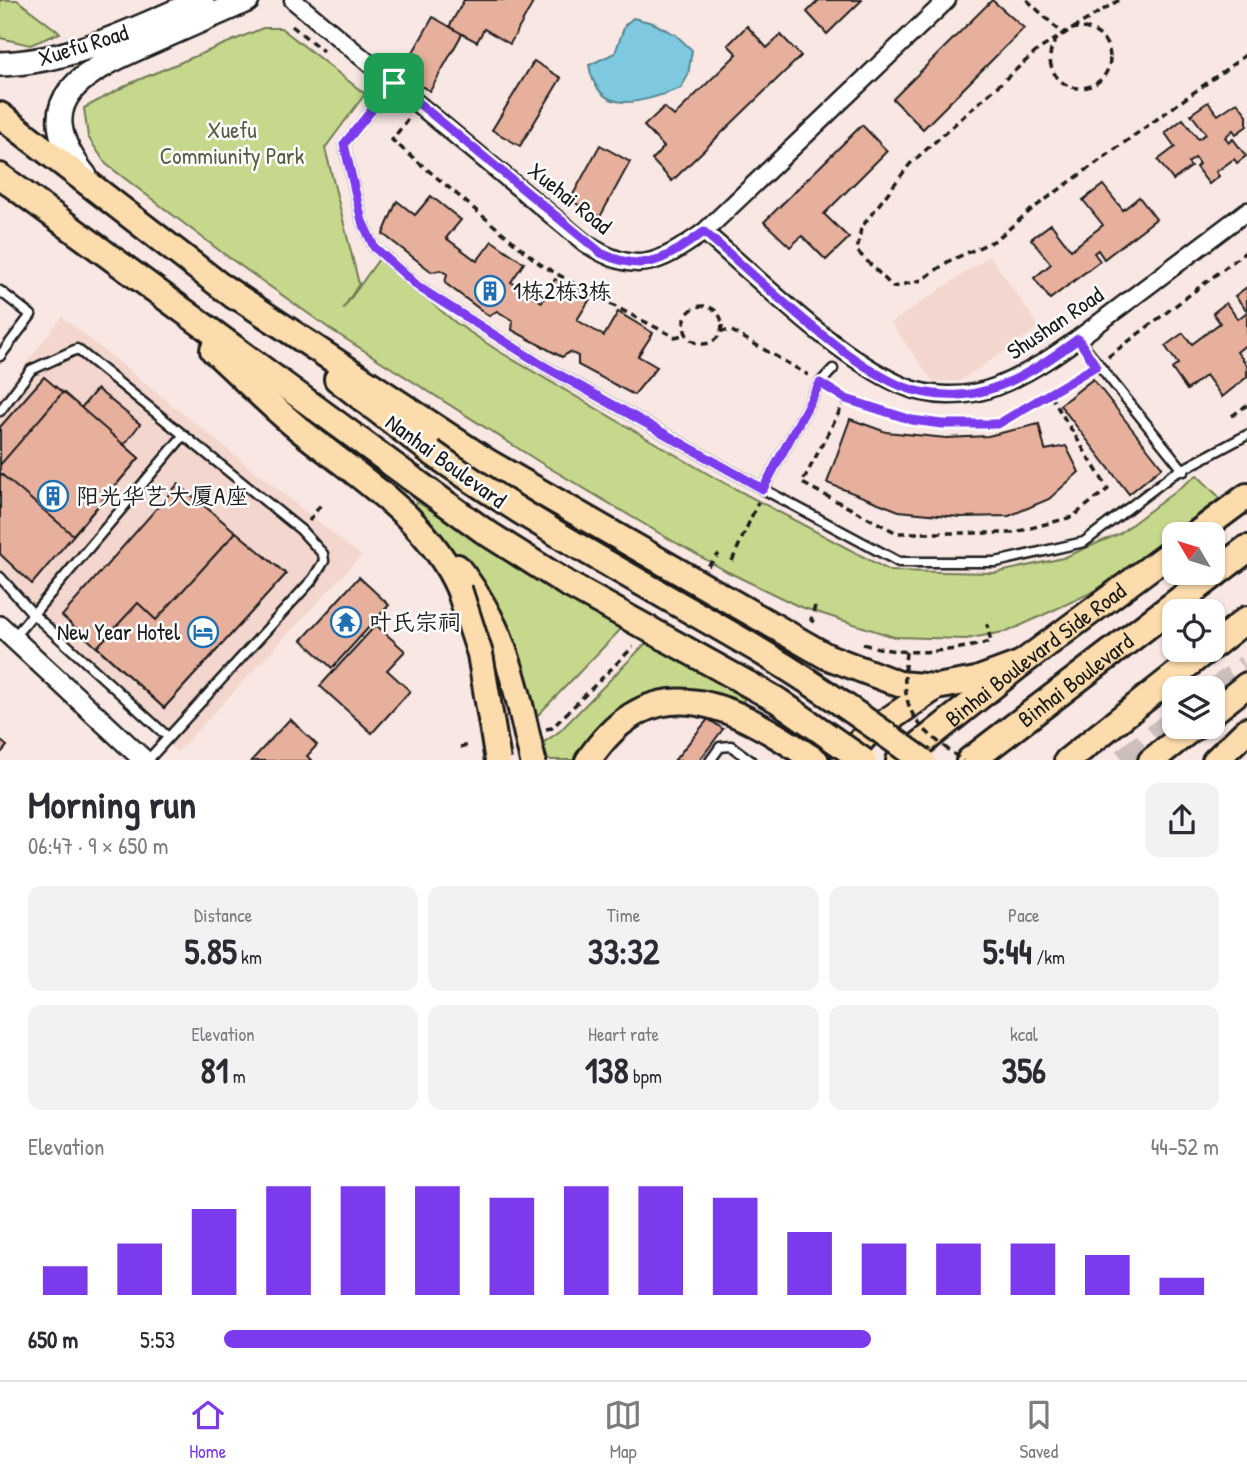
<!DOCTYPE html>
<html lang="en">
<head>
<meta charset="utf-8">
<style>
	body { margin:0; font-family:"Patrick Hand","LXGW WenKai TC",sans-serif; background:#f2f2f3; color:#2b2b33; height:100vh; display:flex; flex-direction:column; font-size:26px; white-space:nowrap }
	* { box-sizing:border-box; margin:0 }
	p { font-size:23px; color:#7c7c81 }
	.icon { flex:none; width:38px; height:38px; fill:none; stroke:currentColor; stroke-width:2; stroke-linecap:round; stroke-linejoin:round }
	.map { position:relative; height:760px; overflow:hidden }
	.drawer { display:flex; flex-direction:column; background:#fff; flex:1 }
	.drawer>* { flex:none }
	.needle { width:46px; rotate:308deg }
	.controls { position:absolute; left:1162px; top:522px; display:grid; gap:14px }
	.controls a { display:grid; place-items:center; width:63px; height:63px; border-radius:14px; background:#fff; box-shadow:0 2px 5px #0004; font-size:35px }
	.pin { position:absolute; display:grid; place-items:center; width:60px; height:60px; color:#fff; margin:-30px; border-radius:14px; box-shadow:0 4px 10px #0006 }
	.round { display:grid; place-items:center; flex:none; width:74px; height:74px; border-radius:14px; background:#f2f2f3 }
	.headline { display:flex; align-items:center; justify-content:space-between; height:119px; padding:0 28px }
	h1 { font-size:38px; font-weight:800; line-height:52px }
	.stats { display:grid; grid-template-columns:repeat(3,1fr); gap:10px; height:119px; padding:7px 28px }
	.stats div { display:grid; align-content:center; border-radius:14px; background:#f2f2f3; text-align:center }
	.stats b { font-size:35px; font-weight:800 }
	.stats small { font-size:19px; font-weight:400 }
	.stats p { font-size:19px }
	.chart { height:196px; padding:14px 28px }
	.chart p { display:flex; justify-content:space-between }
	.chart svg { width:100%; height:126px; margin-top:7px; stroke:#7c3aed; stroke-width:6 }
	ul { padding:0 28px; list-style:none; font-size:23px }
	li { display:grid; grid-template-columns:112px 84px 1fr; align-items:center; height:52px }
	li i { height:18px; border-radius:9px; background:#7c3aed }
	.dock { display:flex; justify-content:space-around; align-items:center; height:98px; border-top:2px solid #e1e1e2; background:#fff; font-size:19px; color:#7c7c81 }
	.dock a { display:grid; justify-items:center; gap:4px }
	.dock .on { color:#7c3aed }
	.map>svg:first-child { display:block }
	.built { fill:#f3d6cd }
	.green { fill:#c6d88c; stroke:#717a54; stroke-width:2 }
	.water { fill:#7ec9df; stroke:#578491; stroke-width:2 }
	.building { fill:#e7b09d; stroke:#1c1c1c; stroke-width:2 }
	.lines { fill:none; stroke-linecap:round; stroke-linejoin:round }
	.trunk-tunnel { stroke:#ccbeba; stroke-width:26; stroke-dasharray:26 13; stroke-linecap:butt }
	.service-casing { stroke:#1c1c1c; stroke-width:13 }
	.minor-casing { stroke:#1c1c1c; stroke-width:21 }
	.tertiary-casing { stroke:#1c1c1c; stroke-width:24 }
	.secondary-casing { stroke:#1c1c1c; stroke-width:28 }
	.primary-casing { stroke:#1c1c1c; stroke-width:30 }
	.trunk-casing { stroke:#1c1c1c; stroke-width:32 }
	.path { stroke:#1c1c1c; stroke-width:3.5; stroke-dasharray:7 5; stroke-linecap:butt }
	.service { stroke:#fff; stroke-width:8 }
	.minor { stroke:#fff; stroke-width:16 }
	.tertiary { stroke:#fff; stroke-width:19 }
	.secondary { stroke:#fff; stroke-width:23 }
	.primary { stroke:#fcdcac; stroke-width:24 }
	.trunk { stroke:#fcdcac; stroke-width:26 }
	.primary-bridge-casing { stroke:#1c1c1c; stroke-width:30; stroke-linecap:butt }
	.path-bridge { stroke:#1c1c1c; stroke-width:3.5; stroke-dasharray:7 5; stroke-linecap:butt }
	.primary-bridge { stroke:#fcdcac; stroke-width:24 }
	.route-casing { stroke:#fff; stroke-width:14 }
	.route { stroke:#7c3aed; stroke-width:9 }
	.labels { text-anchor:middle; stroke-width:5; stroke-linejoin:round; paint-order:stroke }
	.street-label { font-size:23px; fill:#1c1c1c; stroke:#fff }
	.park-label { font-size:23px; fill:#585e43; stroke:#fff }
	.poi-label { font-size:23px; fill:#1c1c1c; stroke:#fff; text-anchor:start }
</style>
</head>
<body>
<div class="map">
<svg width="1247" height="761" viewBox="0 0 1247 761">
	<rect width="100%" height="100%" fill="#f8e7e2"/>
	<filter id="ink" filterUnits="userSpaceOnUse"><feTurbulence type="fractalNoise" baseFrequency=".0143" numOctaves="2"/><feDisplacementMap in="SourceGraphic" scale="14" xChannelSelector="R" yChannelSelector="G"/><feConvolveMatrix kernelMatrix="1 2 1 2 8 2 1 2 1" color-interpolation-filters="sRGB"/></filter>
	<g filter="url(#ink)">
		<!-- built -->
		<g class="built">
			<polygon points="990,256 1039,327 960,381 933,381 891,323"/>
			<polygon points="62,317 361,556 177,752 0,586 0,398"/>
		</g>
		<!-- green -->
		<g class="green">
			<polygon points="0,0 17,0 60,33 30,45 0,38"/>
			<polygon points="263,28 281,28 365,94 325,148 359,284 343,309 379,259 456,323 500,352 715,478 890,571 995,573 1063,558 1119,534 1197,475 1220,498 1097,590 1009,631 966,639 894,637 798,606 728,572 664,536 538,461 330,329 224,254 106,164 88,137 84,108 131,83"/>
			<polygon points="417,502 624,626 536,717 523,669 408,513"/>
			<polygon points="648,641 745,699 740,704 685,694 579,760 548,760 543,743 560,731"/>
		</g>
		<!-- water -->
		<path class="water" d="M633,18L653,23L676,35L692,50L688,75L681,88C642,102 598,119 589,65L615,53L625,25Z"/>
		<!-- building -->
		<g class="building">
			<polygon points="464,0 532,0 534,1 510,44 484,29 477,42 449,27"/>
			<polygon points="819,0 862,0 827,34 807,12"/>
			<polygon points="992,0 1024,28 923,129 893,99"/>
			<polygon points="433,17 462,34 430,91 400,75"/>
			<polygon points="747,26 767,48 781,35 801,56 672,181 652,160 664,147 644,126 664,107 674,116 737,54 728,45"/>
			<polygon points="534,61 561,78 520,146 492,130"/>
			<polygon points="1208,102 1218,115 1237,102 1247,115 1247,126 1236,134 1233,130 1225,137 1229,142 1233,139 1246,156 1237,163 1234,159 1216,172 1219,176 1209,184 1196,167 1199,164 1195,158 1188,163 1191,167 1173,180 1158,160 1175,147 1165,133 1183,119 1198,139 1206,134 1191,114"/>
			<polygon points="862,125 887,151 824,214 849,238 826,260 802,236 790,247 764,222"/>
			<polygon points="600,145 630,162 600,217 570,200"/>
			<polygon points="1103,185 1123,210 1139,197 1156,219 1104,259 1098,250 1094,253 1100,261 1050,299 1034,278 1051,264 1031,239 1051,224 1071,250 1103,225 1083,200"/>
			<polygon points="431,196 461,220 446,238 477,261 492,241 524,263 511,282 542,302 555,279 590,299 577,320 604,336 618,312 653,333 638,356 657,367 634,395 578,365 578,356 570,352 562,357 512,330 513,321 497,311 489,316 445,283 447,274 440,270 432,272 383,234 397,201 415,215"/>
			<polygon points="1247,287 1247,311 1235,296"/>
			<polygon points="1226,303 1238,319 1247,312 1247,344 1237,352 1247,365 1247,377 1222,397 1206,375 1187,390 1172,369 1178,364 1165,346 1183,333 1192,344 1220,323 1213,313"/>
			<polygon points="44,377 81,408 97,389 140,424 124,445 139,458 32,584 0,554 0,427"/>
			<polygon points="1093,379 1162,467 1129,494 1060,405"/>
			<polygon points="63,392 139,458 73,535 0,473 0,465"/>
			<polygon points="850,419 886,432 946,438 988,436 1039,424 1045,450 1066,446 1079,472 1049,499 1009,516 960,517 899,511 827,483"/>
			<polygon points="178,484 286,574 164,708 62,616"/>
			<polygon points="236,532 286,574 164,708 97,647 138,603 156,620"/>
			<polygon points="359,577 389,605 332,668 302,640"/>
			<polygon points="376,625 405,651 387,670 410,691 372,733 320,686"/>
			<polygon points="290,719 317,745 307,756 312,761 251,761"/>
			<polygon points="708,719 723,729 699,761 674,761"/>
			<polygon points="0,740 7,746 0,754"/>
		</g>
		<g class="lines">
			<!-- trunk-tunnel -->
			<g class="trunk-tunnel">
				<polyline points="1213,693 1247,667"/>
				<polyline points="1124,761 1174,722"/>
			</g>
			<!-- service casing -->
			<g class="service-casing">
				<g id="service">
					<polyline points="394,83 344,144 362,221 374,247 420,288 542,365 763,489"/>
					<polyline points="0,291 31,315 0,356"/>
					<polyline points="1078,339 1184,471"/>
					<polyline points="833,369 820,383 763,489 899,562 996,562 1084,542 1172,475 1247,435"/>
					<polyline points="0,411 31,370 77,349 301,530 323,554 324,561 313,579 147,761"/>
					<polyline points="0,577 34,615 168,737"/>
					<polyline points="13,638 183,436"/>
					<polyline points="710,761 720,747 731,746 751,761"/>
				</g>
			</g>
			<!-- minor casing -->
			<g class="minor-casing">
				<g id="minor">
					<path d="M293,0L585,243C636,276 657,265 704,232L947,0"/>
					<path d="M704,232C762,281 832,354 901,385C929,398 966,398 995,387C1041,369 1080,337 1120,307C1162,275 1205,243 1247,211"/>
				</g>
			</g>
			<!-- tertiary casing -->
			<g class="tertiary-casing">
				<polyline id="tertiary" points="0,626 145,761"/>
			</g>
			<!-- secondary casing -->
			<g class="secondary-casing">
				<g id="secondary">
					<path d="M0,64C72,62 137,28 202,0"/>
					<path d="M85,176C23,98 87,70 154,41C185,27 216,14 247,0"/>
				</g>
			</g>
			<!-- primary casing -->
			<g class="primary-casing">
				<g id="primary">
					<polyline points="0,115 235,297"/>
					<polyline points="0,176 411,478"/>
					<polyline points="223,287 488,462 826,656 899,684 936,687 976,680 1022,663"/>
					<path d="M213,350C242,376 269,405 299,429C358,477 428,518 459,589"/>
					<polyline points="337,379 431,452"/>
					<polyline points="1196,534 1247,496"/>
					<path d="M457,567C507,630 515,684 533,761"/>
					<polyline points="1213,646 1247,619"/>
					<polyline points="1213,712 1247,685"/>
					<path d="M588,761C655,659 737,708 816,761"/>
					<polyline points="844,761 865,736 936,687"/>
					<path id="s1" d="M899,761L1022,663L1174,550"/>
					<polyline points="1067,761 1208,649"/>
					<polyline points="1151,761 1195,726"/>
					<polyline points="1215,761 1247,730"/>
				</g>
			</g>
			<!-- trunk casing -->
			<g class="trunk-casing">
				<g id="trunk">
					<path id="s2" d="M970,761L1247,549"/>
				</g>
			</g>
			<!-- path -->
			<g class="path">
				<polyline points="1027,0 1061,32"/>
				<polyline points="1119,0 1038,50 910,164 861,228 857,251 893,287 922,280 949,261 996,240 1031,210 1247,54"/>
				<polyline points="292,26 323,51"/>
				<circle cx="1080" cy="58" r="30"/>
				<polyline points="408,119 392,140 540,264 600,299 675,337 687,334"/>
				<circle cx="703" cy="325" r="19"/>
				<polyline points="720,331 732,331 808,375"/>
				<polyline points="1108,357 1247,251"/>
				<polyline points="832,390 846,399 912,420 942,424 998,424 1088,372"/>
				<polyline points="846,399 802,483 897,533 1012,533 1072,517 1108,489 1050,395"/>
				<polyline points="1232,416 1247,405"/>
				<polyline points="309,521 322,503"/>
				<polyline points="732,561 758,502"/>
				<polyline points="708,566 719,554"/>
				<polyline points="814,622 811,620 815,606"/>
				<path d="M863,644C905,657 948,652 991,642L987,624"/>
				<polyline points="546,729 552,728 633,647"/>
				<polyline points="460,747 470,745"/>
			</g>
			<!-- service -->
			<use href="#service" class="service"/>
			<!-- minor -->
			<use href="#minor" class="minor"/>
			<!-- tertiary -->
			<use href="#tertiary" class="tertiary"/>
			<!-- secondary -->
			<use href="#secondary" class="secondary"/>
			<!-- primary -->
			<use href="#primary" class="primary"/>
			<!-- trunk -->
			<use href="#trunk" class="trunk"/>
			<!-- primary-bridge casing -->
			<g class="primary-bridge-casing">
				<g id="primary-bridge">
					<path d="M431,452C528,521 632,577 736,637C801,674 862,717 923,761"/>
					<polyline points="411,478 484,531 566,583 777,700 864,761"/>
					<polyline points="459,589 480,654 498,761"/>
				</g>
			</g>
			<!-- path-bridge -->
			<path class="path-bridge" d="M906,652C900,716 915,724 963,761"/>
			<!-- primary-bridge -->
			<use href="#primary-bridge" class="primary-bridge"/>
		</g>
	</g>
	<g class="lines" filter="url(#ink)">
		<!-- route casing -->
		<g class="route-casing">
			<path id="route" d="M394,83L601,253C647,275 666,258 704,232C760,279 836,357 901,386C919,393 940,396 959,395C1002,393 1044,364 1078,339L1096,366L998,424H942L912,420L846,399L820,383L763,489L542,365L420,288L374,247L362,221L344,144Z"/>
		</g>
		<!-- route -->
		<use href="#route" class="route"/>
	</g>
	<!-- icons -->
	<defs>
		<g id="building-ring" transform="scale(1.575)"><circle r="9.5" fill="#fff" stroke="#1f6fb2" stroke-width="1.5"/><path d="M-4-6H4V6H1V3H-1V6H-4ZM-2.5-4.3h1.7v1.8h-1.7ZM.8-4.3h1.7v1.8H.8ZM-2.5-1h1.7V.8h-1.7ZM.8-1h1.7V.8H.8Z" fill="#1f6fb2"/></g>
		<g id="temple-ring" transform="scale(1.575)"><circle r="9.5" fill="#fff" stroke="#1f6fb2" stroke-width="1.5"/><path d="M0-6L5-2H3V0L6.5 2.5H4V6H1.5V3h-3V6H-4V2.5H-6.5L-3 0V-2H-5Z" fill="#1f6fb2"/></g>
		<g id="hotel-ring" transform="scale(1.575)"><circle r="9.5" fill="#fff" stroke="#1f6fb2" stroke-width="1.5"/><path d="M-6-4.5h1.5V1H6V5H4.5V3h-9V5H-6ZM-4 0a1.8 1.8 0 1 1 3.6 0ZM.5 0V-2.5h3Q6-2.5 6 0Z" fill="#1f6fb2"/></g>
	</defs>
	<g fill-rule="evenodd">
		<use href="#building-ring" x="490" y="291"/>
		<use href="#building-ring" x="53" y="496"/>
		<use href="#temple-ring" x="346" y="622"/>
		<use href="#hotel-ring" x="203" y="632"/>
	</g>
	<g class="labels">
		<!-- street labels -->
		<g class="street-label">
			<text transform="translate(83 45) rotate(-17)" y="8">Xuefu Road</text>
			<text transform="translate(570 198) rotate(39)" y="8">Xuehai Road</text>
			<text transform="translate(1055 323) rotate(-34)" y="8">Shushan Road</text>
			<text transform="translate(446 461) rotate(36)" y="8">Nanhai Boulevard</text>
			<text dy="8" stroke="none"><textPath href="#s1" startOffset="173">Binhai Boulevard Side Road</textPath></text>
			<text dy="8" stroke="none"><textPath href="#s2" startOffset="133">Binhai Boulevard</textPath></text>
		</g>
		<!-- park labels -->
		<g class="park-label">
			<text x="232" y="138">Xuefu<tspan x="232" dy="26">Commiunity Park</tspan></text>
		</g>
		<!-- poi labels -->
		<g class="poi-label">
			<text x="513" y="299">1栋2栋3栋</text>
			<text x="76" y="504">阳光华艺大厦A座</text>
			<text x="369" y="630">叶氏宗祠</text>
			<text x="180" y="640" text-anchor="end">New Year Hotel</text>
		</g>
	</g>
</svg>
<div class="controls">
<a><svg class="needle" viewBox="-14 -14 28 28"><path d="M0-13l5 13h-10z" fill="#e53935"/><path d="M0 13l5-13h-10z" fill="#7c7c81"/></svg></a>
<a><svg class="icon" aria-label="locate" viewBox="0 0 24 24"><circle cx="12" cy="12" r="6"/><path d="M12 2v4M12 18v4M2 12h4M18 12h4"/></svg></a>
<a><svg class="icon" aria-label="layers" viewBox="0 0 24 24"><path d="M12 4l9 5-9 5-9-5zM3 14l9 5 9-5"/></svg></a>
</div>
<div class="pin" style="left:394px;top:83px;background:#1e9e55"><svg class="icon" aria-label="arrive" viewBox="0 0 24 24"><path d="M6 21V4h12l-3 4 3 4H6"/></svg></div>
</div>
<section class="drawer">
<div class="headline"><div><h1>Morning run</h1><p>06:47 · 9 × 650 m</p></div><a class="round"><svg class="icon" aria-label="share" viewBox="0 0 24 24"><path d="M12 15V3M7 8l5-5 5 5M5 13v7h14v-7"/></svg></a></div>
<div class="stats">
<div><p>Distance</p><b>5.85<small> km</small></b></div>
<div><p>Time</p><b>33:32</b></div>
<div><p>Pace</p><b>5:44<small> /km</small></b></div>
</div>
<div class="stats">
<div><p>Elevation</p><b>81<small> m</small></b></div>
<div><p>Heart rate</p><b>138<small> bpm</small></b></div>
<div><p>kcal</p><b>356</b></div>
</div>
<div class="chart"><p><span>Elevation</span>44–52 m</p>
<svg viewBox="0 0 160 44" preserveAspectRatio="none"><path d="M5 44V34M15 44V26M25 44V14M35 44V6M45 44V6M55 44V6M65 44V10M75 44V6M85 44V6M95 44V10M105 44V22M115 44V26M125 44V26M135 44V26M145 44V30M155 44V38"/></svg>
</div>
<ul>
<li><b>650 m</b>5:53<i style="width:65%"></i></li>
</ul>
</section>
<nav class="dock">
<a class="on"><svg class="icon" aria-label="home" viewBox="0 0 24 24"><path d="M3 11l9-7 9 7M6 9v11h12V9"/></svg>Home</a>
<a><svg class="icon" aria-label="map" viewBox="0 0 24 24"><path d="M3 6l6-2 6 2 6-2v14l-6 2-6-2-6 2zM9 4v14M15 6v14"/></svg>Map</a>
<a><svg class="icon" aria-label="saved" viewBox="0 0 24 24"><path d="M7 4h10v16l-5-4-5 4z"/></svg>Saved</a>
</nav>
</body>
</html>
